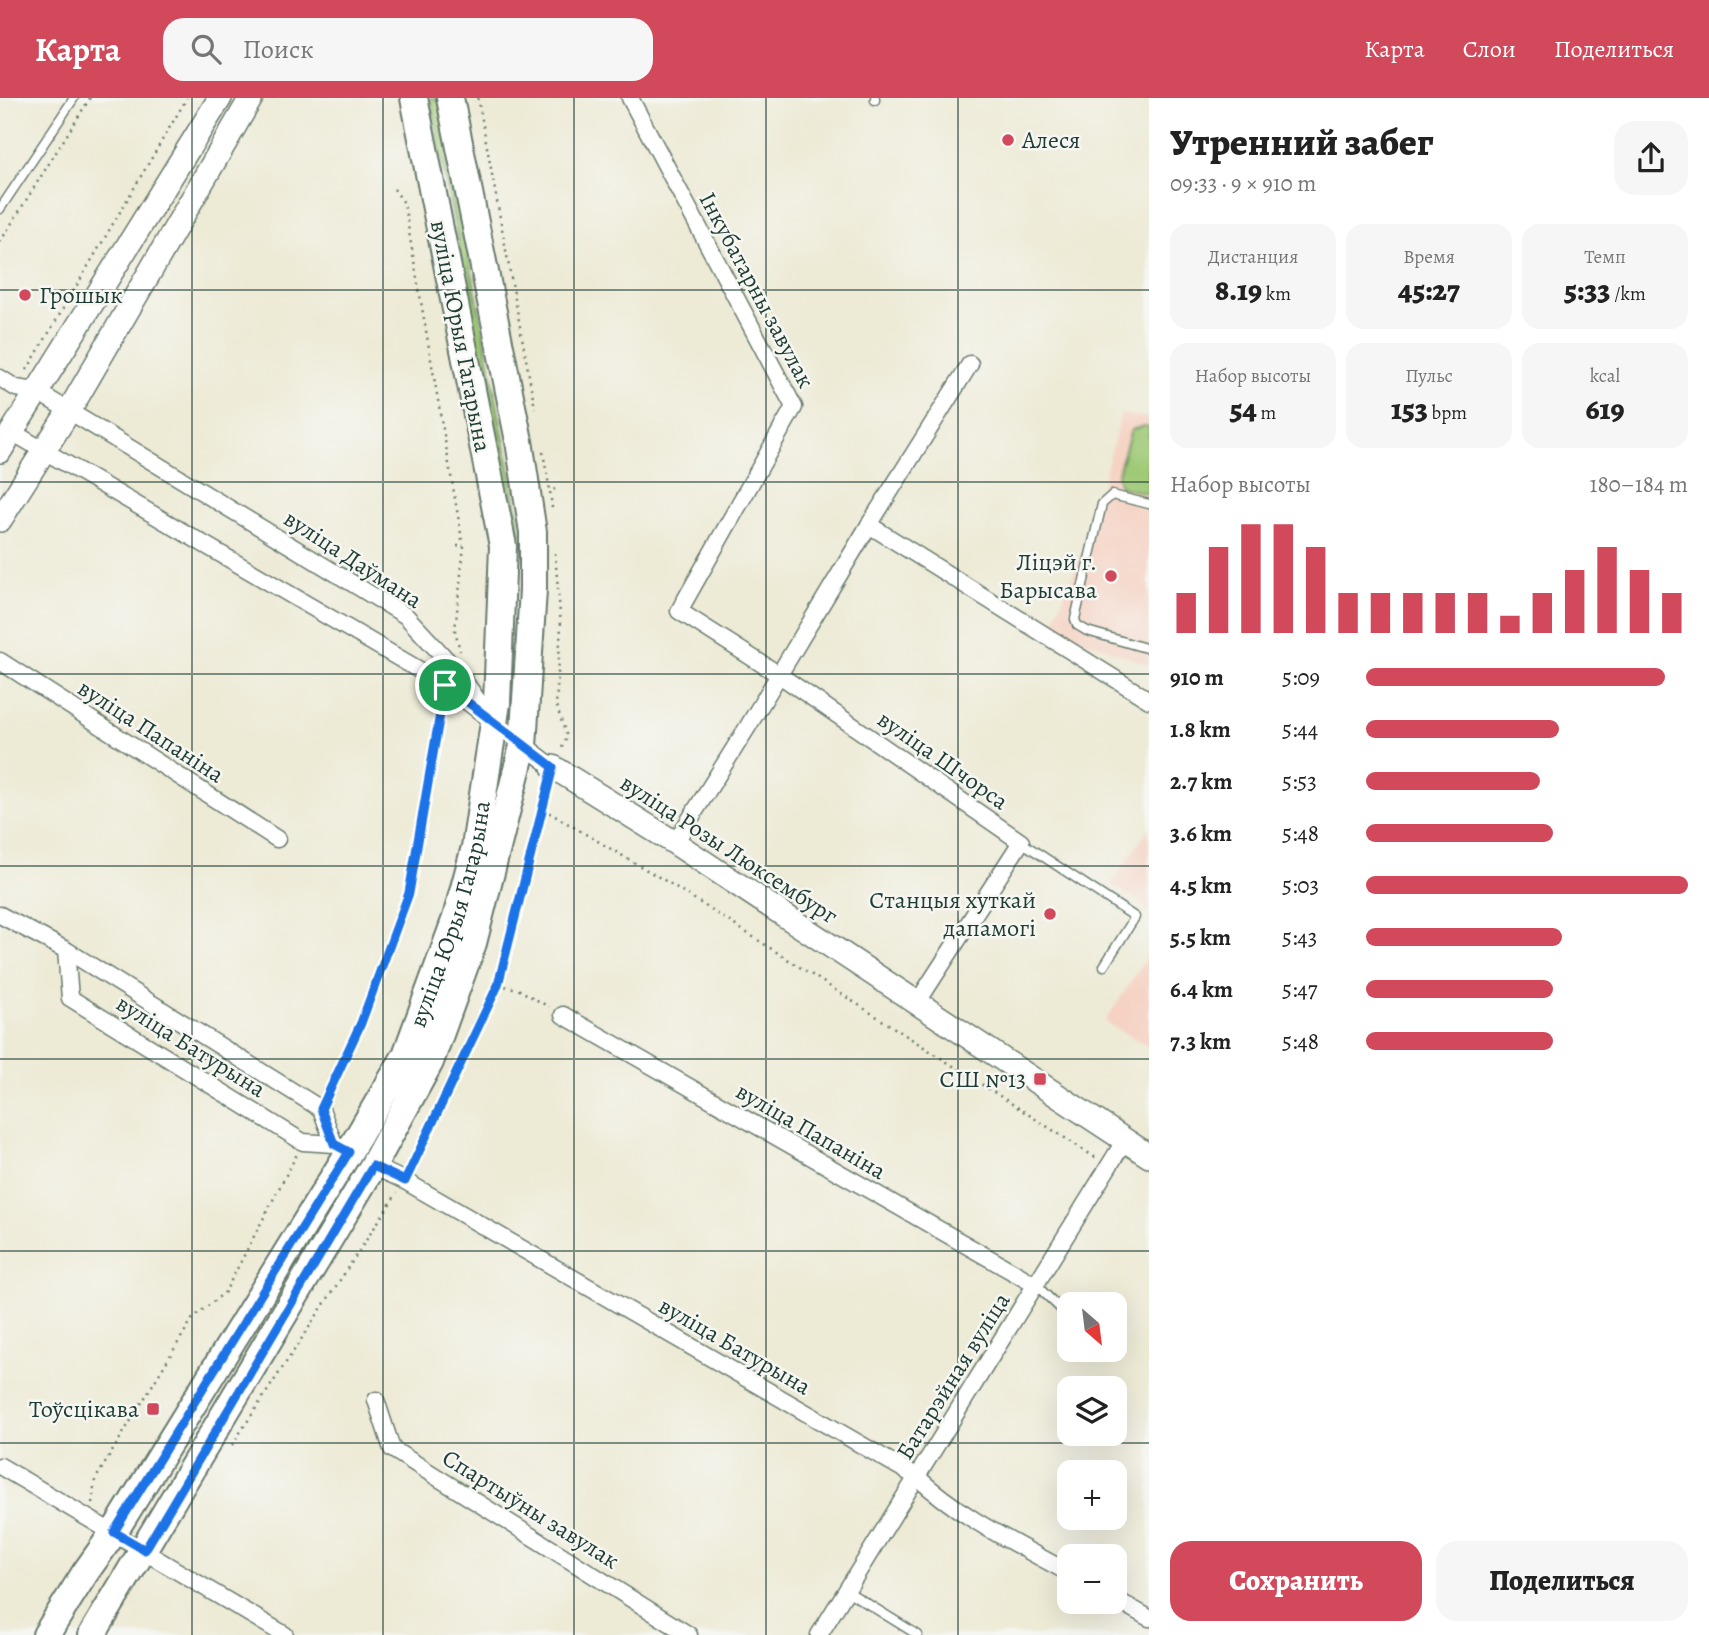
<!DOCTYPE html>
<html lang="ru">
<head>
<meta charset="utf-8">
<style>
	body { margin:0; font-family:Alegreya,serif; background:#f6f6f6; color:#222; height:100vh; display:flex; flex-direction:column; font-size:26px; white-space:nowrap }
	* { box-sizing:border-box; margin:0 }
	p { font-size:23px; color:#767676 }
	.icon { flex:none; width:38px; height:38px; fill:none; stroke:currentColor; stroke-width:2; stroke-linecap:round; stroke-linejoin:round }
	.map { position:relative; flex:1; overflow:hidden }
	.sheet { display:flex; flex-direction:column; background:#fff; width:560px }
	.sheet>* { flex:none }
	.needle { width:46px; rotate:152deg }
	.buttons { position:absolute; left:1057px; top:1194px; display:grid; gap:14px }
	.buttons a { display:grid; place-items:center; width:70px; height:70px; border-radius:14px; background:#fff; box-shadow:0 7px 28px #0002; font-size:35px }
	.pin { position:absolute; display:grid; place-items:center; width:60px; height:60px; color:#fff; margin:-30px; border:4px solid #fff; border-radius:50%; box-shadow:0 2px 7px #0007 }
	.round { display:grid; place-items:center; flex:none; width:74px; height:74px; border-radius:21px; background:#f6f6f6 }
	.headline { display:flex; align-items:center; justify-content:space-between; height:119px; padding:0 21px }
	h1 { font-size:38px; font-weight:800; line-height:52px }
	.stats { display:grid; grid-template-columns:repeat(3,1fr); gap:10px; height:119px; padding:7px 21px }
	.stats div { display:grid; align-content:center; border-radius:18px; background:#f6f6f6; text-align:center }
	.stats b { font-size:30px; font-weight:800 }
	.stats small { font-size:19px; font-weight:400 }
	.stats p { font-size:19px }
	.chart { height:196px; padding:14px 21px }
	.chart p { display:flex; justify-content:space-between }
	.chart svg { width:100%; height:126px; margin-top:7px; stroke:#d1495b; stroke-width:6 }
	.cta { display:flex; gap:14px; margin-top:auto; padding:14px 21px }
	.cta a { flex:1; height:80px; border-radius:21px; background:#d1495b; color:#fff; font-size:28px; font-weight:800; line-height:80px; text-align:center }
	.cta a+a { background:#f6f6f6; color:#222 }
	ul { padding:0 21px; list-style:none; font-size:23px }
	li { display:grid; grid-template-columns:112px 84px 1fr; align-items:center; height:52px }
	li i { height:18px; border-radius:9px; background:#d1495b }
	header { display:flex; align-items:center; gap:42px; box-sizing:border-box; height:98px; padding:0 35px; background:#d1495b; color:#fff }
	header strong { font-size:33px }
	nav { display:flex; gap:38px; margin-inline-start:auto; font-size:24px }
	.search { width:490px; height:63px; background:#f6f6f6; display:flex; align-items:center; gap:18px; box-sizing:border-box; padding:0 24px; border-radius:21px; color:#767676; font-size:26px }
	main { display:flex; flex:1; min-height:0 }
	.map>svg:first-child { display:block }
	.built { fill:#f5d2c3 }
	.green { fill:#9ec976; stroke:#5e8355; stroke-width:2 }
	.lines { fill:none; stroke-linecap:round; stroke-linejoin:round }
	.lane-casing { stroke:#677a6c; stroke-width:11 }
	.street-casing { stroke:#677a6c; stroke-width:19 }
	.secondary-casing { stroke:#677a6c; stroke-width:26 }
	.primary-casing { stroke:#677a6c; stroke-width:30 }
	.path { stroke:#677a6c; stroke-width:2.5; stroke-dasharray:2 5; stroke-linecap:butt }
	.lane { stroke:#fff; stroke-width:8 }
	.street { stroke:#fff; stroke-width:16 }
	.secondary { stroke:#fff; stroke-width:23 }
	.primary { stroke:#fff; stroke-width:26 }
	.route-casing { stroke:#fff; stroke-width:14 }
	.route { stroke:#1a73e8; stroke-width:9 }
	.grid { fill:none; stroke:#1f3d34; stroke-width:2; stroke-opacity:0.55 }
	.poi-dot { fill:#d1495b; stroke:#f6f6f2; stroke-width:2.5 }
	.labels { text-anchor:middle; stroke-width:5; stroke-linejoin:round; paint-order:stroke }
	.poi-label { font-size:24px; fill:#1f3d34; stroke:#f6f6f2; text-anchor:end }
	.street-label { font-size:24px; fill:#1f3d34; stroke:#f6f6f2 }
</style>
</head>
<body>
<header>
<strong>Карта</strong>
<div class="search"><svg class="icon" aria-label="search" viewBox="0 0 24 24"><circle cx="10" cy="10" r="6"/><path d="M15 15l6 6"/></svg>Поиск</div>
<nav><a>Карта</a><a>Слои</a><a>Поделиться</a></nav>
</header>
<main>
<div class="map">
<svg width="1149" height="1537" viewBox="0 0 1149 1537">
	<rect width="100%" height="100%" fill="#f6f6f2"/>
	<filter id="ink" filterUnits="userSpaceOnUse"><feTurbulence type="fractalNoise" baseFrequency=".0143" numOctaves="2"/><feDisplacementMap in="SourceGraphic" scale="14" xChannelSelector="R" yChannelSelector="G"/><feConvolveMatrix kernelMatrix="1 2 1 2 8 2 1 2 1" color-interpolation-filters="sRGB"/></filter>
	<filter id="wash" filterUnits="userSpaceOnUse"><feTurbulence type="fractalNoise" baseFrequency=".00686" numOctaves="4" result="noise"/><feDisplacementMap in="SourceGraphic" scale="28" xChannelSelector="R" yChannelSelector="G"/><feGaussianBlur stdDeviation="1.57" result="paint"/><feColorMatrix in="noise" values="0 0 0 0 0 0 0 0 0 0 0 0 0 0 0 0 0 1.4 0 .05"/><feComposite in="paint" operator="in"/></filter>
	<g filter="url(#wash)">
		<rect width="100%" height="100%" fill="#edead5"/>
		<!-- built -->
		<g class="built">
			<polygon points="1121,316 1149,320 1149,567 1051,529 1087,444"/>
			<polygon points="1149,730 1149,815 1141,804 1111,786"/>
			<polygon points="1149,855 1149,949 1105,924"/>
		</g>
		<!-- green -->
		<g class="green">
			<polygon points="430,0 439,0 522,437 513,438 503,377"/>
			<polygon points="1144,328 1149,329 1149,396 1120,389 1117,378 1131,332"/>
		</g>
	</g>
	<g filter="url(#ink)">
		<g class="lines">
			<!-- lane casing -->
			<g class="lane-casing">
				<g id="lane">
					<polyline points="875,0 875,2"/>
					<polyline points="0,111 74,0"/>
					<polyline points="1149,406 1112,397 1102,406 1075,521 1077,527 1087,533 1149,551"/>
					<polyline points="1021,744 1135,819 1104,868"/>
					<polyline points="1036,1187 1069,1219"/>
					<polyline points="847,1493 918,1537"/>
				</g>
			</g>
			<!-- street casing -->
			<g class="street-casing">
				<g id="street">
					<polyline points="630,0 794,309 679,513 778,576 1021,744 917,905"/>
					<polyline points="970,266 869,427 1149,602"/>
					<polyline points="0,280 16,290 36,293 69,313 406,518 458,574 483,610"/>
					<polyline points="12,334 445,587 553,669"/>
					<polyline points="0,563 277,741"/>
					<polyline points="675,745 747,630 869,427"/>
					<polyline points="0,817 66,852 321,1011 334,1046"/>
					<polyline points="66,852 70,900 303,1044 334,1046 342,1050"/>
					<polyline points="563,917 1036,1187"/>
					<path d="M373,1068L405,1083L917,1379C961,1420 1017,1446 1069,1475"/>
					<polyline points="376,1302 392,1351 689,1537"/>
					<polyline points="0,1368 285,1537"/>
					<polyline points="1115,1501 1149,1520"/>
					<polyline points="819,1537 1125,1042"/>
				</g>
			</g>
			<!-- secondary casing -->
			<g class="secondary-casing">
				<g id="secondary">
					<polyline points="0,353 220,0"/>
					<polyline points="0,422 69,313 251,0"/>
					<polyline points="553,669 675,745 1149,1058"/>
				</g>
			</g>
			<!-- primary casing -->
			<g class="primary-casing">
				<g id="primary">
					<path id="s1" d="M46,1537L85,1475L114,1434L349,1054L406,957L456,820L475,749L497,605L503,448L414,0"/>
					<polyline points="92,1537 373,1068 430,964 473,845 523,648 533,492 533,434 519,343 450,0"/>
				</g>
			</g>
			<!-- path -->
			<g class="path">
				<polyline points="478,0 535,310"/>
				<polyline points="394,91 404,105 463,447"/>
				<polyline points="0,144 90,0"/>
				<polyline points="27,272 187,0"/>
				<polyline points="543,354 550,393"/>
				<polyline points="552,410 550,393 555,391"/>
				<polyline points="457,448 464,448 455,532 460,553"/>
				<polyline points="555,455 561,528 556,607 567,639 561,652"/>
				<polyline points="543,711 674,788 1096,1060"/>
				<polyline points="498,887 518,891 549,909"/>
				<polyline points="327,997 361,925 409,795 443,603"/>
				<polyline points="412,1068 498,887 549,687"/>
				<polyline points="232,1347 397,1095"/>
				<polyline points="92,1405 95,1382 193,1220 225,1194 297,1056"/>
			</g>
			<!-- lane -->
			<use href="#lane" class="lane"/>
			<!-- street -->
			<use href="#street" class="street"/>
			<!-- secondary -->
			<use href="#secondary" class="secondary"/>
			<!-- primary -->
			<use href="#primary" class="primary"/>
		</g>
	</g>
	<g class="lines" filter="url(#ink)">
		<!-- route casing -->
		<g class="route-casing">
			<polygon id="route" points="445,587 553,669 498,887 405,1083 373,1068 145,1452 114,1434 349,1054 334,1046 321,1011 361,925 409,795"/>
		</g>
		<!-- route -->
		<use href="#route" class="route"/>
	</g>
	<!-- grid -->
	<path class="grid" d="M192,0V1537M383,0V1537M574,0V1537M766,0V1537M958,0V1537M0,192H1149M0,384H1149M0,576H1149M0,768H1149M0,961H1149M0,1153H1149M0,1345H1149"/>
	<!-- markers -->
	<g class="poi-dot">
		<circle cx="1008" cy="42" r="7"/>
		<circle cx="25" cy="197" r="7"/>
		<circle cx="1111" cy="478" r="7"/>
		<circle cx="1050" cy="816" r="7"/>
		<rect x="1033" y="974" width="14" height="14" rx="3.5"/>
		<rect x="146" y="1304" width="14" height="14" rx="3.5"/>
	</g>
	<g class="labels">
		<!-- poi labels -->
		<g class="poi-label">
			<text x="1022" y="50" text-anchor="start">Алеся</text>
			<text x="39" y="205" text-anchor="start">Грошык</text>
			<text x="1097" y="472">Ліцэй г.<tspan x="1097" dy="28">Барысава</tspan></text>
			<text x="1036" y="810">Станцыя хуткай<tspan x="1036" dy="28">дапамогі</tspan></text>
			<text x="1026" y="989">СШ №13</text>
			<text x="139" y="1319">Тоўсцікава</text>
		</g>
		<!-- street labels -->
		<g class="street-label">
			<text transform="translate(757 192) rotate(62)" y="8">Інкубатарны завулак</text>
			<text transform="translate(461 238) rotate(79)" y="8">вуліца Юрыя Гагарына</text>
			<text transform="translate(353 461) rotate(33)" y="8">вуліца Даўмана</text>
			<text transform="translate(151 633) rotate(33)" y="8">вуліца Папаніна</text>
			<text transform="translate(943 662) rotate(35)" y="8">вуліца Шчорса</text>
			<text transform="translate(729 751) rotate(33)" y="8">вуліца Розы Люксембург</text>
			<text dy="8" stroke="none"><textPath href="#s1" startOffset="831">вуліца Юрыя Гагарына</textPath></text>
			<text transform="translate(191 948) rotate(32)" y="8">вуліца Батурына</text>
			<text transform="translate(811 1033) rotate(30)" y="8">вуліца Папаніна</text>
			<text transform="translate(735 1248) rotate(30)" y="8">вуліца Батурына</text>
			<text transform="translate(953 1278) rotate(-58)" y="8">Батарэйная вуліца</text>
			<text transform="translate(531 1411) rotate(32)" y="8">Спартыўны завулак</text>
		</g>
	</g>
</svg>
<div class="buttons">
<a><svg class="needle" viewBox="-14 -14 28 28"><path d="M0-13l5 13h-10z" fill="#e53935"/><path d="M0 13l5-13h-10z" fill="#767676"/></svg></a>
<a><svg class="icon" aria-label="layers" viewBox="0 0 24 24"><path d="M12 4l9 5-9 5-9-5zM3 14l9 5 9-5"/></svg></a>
<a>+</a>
<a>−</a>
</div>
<div class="pin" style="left:445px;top:587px;background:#1e9e55"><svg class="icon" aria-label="arrive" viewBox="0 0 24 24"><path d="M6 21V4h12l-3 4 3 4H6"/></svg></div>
</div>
<section class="sheet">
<div class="headline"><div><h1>Утренний забег</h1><p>09:33 · 9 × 910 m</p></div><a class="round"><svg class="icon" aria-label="share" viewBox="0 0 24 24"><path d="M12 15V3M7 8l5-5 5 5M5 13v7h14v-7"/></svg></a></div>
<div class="stats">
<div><p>Дистанция</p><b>8.19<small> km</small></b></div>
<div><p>Время</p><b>45:27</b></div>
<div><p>Темп</p><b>5:33<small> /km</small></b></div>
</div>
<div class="stats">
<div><p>Набор высоты</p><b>54<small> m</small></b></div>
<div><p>Пульс</p><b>153<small> bpm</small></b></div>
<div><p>kcal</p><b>619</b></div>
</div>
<div class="chart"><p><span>Набор высоты</span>180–184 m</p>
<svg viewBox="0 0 160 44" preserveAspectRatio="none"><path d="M5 44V30M15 44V14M25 44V6M35 44V6M45 44V14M55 44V30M65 44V30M75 44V30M85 44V30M95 44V30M105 44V38M115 44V30M125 44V22M135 44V14M145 44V22M155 44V30"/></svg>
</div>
<ul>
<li><b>910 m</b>5:09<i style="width:93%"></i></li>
<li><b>1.8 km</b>5:44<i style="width:60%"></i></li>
<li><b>2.7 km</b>5:53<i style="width:54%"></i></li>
<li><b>3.6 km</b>5:48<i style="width:58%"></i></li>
<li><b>4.5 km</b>5:03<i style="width:100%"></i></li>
<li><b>5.5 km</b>5:43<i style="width:61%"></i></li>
<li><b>6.4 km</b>5:47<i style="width:58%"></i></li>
<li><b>7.3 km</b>5:48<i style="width:58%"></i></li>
</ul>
<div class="cta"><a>Сохранить</a><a>Поделиться</a></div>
</section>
</main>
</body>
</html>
